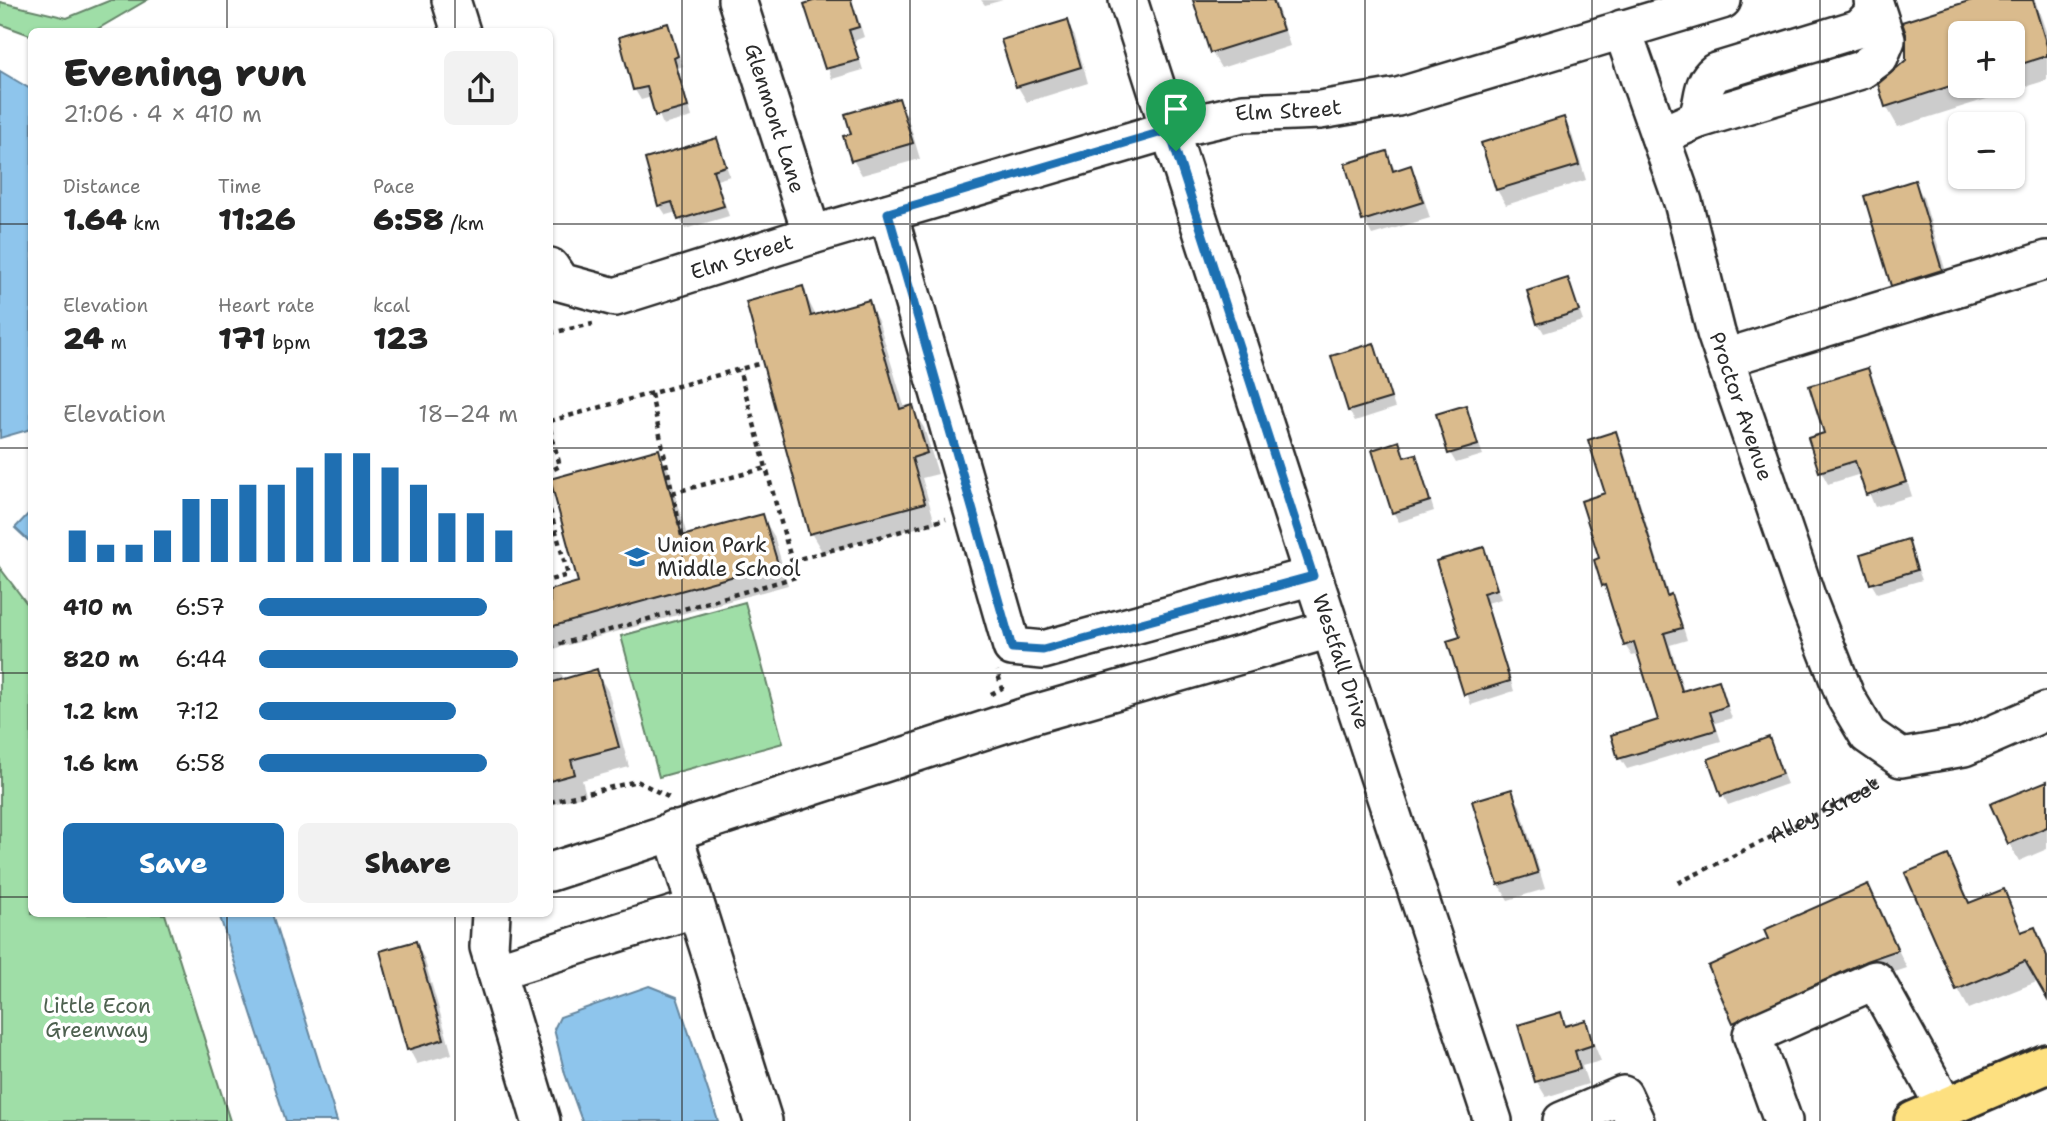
<!DOCTYPE html>
<html lang="en">
<head>
<meta charset="utf-8">
<style>
	body { margin:0; font-family:"Shantell Sans",sans-serif; background:#f2f2f2; color:#222; height:100vh; display:flex; flex-direction:column; font-size:26px; white-space:nowrap }
	* { box-sizing:border-box; margin:0 }
	p { font-size:23px; color:#767676 }
	.icon { flex:none; width:38px; height:38px; fill:none; stroke:currentColor; stroke-width:2; stroke-linecap:round; stroke-linejoin:round }
	.map { position:relative; flex:1; overflow:hidden }
	.drawer { position:absolute; left:28px; top:28px; width:525px; height:889px; display:flex; flex-direction:column; background:#fff; border-radius:10px; box-shadow:0 2px 5px #0004 }
	.drawer>* { flex:none }
	.buttons { position:absolute; left:1948px; top:21px; display:grid; gap:14px }
	.buttons a { display:grid; place-items:center; width:77px; height:77px; border-radius:10px; background:#fff; box-shadow:0 2px 5px #0004; font-size:35px }
	.pin { position:absolute; display:grid; place-items:center; width:60px; height:60px; color:#fff; margin:-72px -30px; border-radius:50% 50% 50% 0; rotate:-45deg; box-shadow:0 0 7px #0007 }
	.pin .icon { rotate:45deg }
	.round { display:grid; place-items:center; flex:none; width:74px; height:74px; border-radius:10px; background:#f2f2f2 }
	.summary { display:flex; align-items:center; justify-content:space-between; height:119px; padding:0 35px }
	h1 { font-size:38px; font-weight:800; line-height:52px }
	.figures { display:grid; grid-template-columns:repeat(3,1fr); gap:10px; height:119px; padding:7px 35px }
	.figures div { display:grid; align-content:center }
	.figures b { font-size:30px; font-weight:800 }
	.figures small { font-size:19px; font-weight:400 }
	.figures p { font-size:19px }
	.chart { height:196px; padding:14px 35px }
	.chart p { display:flex; justify-content:space-between }
	.chart svg { width:100%; height:126px; margin-top:7px; stroke:#1f6fb2; stroke-width:6 }
	.action { display:flex; gap:14px; margin-top:auto; padding:14px 35px }
	.action a { flex:1; height:80px; border-radius:10px; background:#1f6fb2; color:#fff; font-size:28px; font-weight:800; line-height:80px; text-align:center }
	.action a+a { background:#f2f2f2; color:#222 }
	ul { padding:0 35px; list-style:none; font-size:23px }
	li { display:grid; grid-template-columns:112px 84px 1fr; align-items:center; height:52px }
	li i { height:18px; border-radius:9px; background:#1f6fb2 }
	.map>svg:first-child { display:block }
	.green { fill:#9fdea7; stroke:#658469; stroke-width:2 }
	.water { fill:#8ec5ec; stroke:#66879f; stroke-width:2 }
	.shadow { fill:#0003; fill-rule:evenodd }
	.building { fill:#dabb8d; stroke:#2b2b2b; stroke-width:2 }
	.lines { fill:none; stroke-linecap:round; stroke-linejoin:round }
	.minor-casing { stroke:#2b2b2b; stroke-width:42 }
	.highway-casing { stroke:#2b2b2b; stroke-width:44 }
	.path { stroke:#2b2b2b; stroke-width:4.5; stroke-dasharray:5 5; stroke-linecap:butt }
	.minor { stroke:#fff; stroke-width:37 }
	.highway { stroke:#fde080; stroke-width:38 }
	.route-casing { stroke:#fff; stroke-width:14 }
	.route { stroke:#1f6fb2; stroke-width:9 }
	.grid { fill:none; stroke:#2b2b2b; stroke-width:2; stroke-opacity:0.55 }
	.labels { text-anchor:middle; stroke-width:7; stroke-linejoin:round; paint-order:stroke }
	.street-label { font-size:21px; fill:#2b2b2b; stroke:#fff }
	.poi-label { font-size:21px; fill:#2b2b2b; stroke:#fff; text-anchor:start }
	.park-label { font-size:21px; fill:#4e6150; stroke:#fff }
</style>
</head>
<body>
<div class="map">
<svg width="2047" height="1121" viewBox="0 0 2047 1121">
	<rect width="100%" height="100%" fill="#fff"/>
	<filter id="ink" filterUnits="userSpaceOnUse"><feTurbulence type="fractalNoise" baseFrequency=".0143" numOctaves="2"/><feDisplacementMap in="SourceGraphic" scale="14" xChannelSelector="R" yChannelSelector="G"/><feConvolveMatrix kernelMatrix="1 2 1 2 8 2 1 2 1" color-interpolation-filters="sRGB"/></filter>
	<g filter="url(#ink)">
		<!-- green -->
		<g class="green">
			<polygon points="111,0 147,0 94,31 32,32 30,35 0,24 0,2 67,18"/>
			<polygon points="0,568 31,609 32,914 165,914 230,1121 0,1121"/>
			<polygon points="745,602 783,743 659,777 621,636"/>
		</g>
		<!-- water -->
		<g class="water">
			<polygon points="0,71 32,90 31,429 0,438"/>
			<polygon points="31,511 31,543 15,528"/>
			<polygon points="219,914 273,914 337,1121 286,1121"/>
			<polygon points="649,986 677,997 718,1121 582,1121 565,1074 554,1029 560,1017"/>
		</g>
		<!-- shadow -->
		<g class="shadow">
			<polygon points="822,0 852,0 864,37 854,41 863,70 832,79 806,5"/>
			<polygon points="981,0 1003,0 985,5"/>
			<polygon points="1195,0 1275,0 1290,46 1221,68 1212,53"/>
			<path d="M1978,0H2035L2047,34V80L1898,127L1886,106L1893,75L1901,64L1907,62ZM1960,33H2012V86H1960Z"/>
			<polygon points="1066,22 1075,37 1088,83 1027,102 1018,87 1003,41"/>
			<polygon points="667,25 683,66 678,68 692,117 663,125 652,97 641,100 635,90 621,39"/>
			<polygon points="898,100 907,115 920,159 862,175 853,160 853,136"/>
			<polygon points="1564,120 1572,135 1586,180 1506,205 1497,190"/>
			<polygon points="716,140 730,176 717,180 729,216 685,229 677,212 666,215 660,206 648,160"/>
			<polygon points="1387,153 1396,172 1410,167 1419,183 1430,218 1372,235 1364,220"/>
			<polygon points="1914,182 1923,197 1950,285 1901,300 1893,285"/>
			<polygon points="1568,280 1583,321 1544,333 1538,323"/>
			<polygon points="802,288 816,316 868,302 879,323 905,409 912,408 924,428 938,474 922,478 935,523 823,553 811,533"/>
			<polygon points="1373,345 1395,408 1355,421 1349,411"/>
			<polygon points="1867,370 1875,384 1912,496 1875,507 1861,474 1828,484 1821,471 1826,434"/>
			<polygon points="1465,407 1483,455 1456,463 1450,453"/>
			<polygon points="1616,433 1622,445 1669,597 1677,608 1687,640 1670,645 1684,692 1718,682 1732,718 1715,723 1721,741 1627,769 1620,758 1660,721 1640,654 1632,656 1625,645 1597,561 1601,559"/>
			<polygon points="1398,443 1406,458 1415,456 1420,466 1434,511 1399,522 1393,512"/>
			<polygon points="658,451 669,471 687,536 762,516 774,536 788,585 550,650 550,592 581,583"/>
			<polygon points="1907,541 1922,580 1877,593 1871,583"/>
			<polygon points="1483,549 1501,599 1487,603 1514,691 1471,705 1450,642 1462,639"/>
			<polygon points="596,671 608,691 629,767 582,780 586,795 550,805 550,676 560,672 565,680"/>
			<polygon points="1768,739 1787,784 1728,805 1723,795"/>
			<polygon points="2047,784 2047,849 2019,861 2009,843"/>
			<polygon points="1511,791 1520,806 1545,889 1508,900 1499,885 1474,802"/>
			<polygon points="1947,857 1971,904 2003,891 2023,933 2034,929 2047,952 2047,995 2039,981 1969,1009 1958,989"/>
			<polygon points="1867,886 1907,968 1877,978 1745,1040 1710,967 1770,940"/>
			<polygon points="415,943 424,958 452,1054 417,1064 409,1049"/>
			<polygon points="1560,1014 1568,1027 1585,1022 1601,1061 1582,1066 1588,1084 1546,1097 1537,1082 1520,1026"/>
		</g>
		<!-- building -->
		<g class="building">
			<polygon points="816,0 851,0 859,27 849,30 859,60 825,69 804,4"/>
			<polygon points="1193,0 1273,0 1283,30 1210,53"/>
			<polygon points="1972,0 2033,0 2047,46 2047,56 2012,67 2012,33 1960,33 1960,83 1885,107 1878,84 1906,60 1906,34 1902,22"/>
			<polygon points="1067,20 1081,67 1016,87 1001,40"/>
			<polygon points="668,23 678,56 674,58 688,107 655,116 647,87 633,90 619,37"/>
			<polygon points="899,98 913,143 851,161 843,136 851,134 845,114"/>
			<polygon points="1564,117 1579,165 1496,190 1481,143"/>
			<polygon points="717,138 726,166 713,170 724,206 678,220 672,202 658,206 645,159"/>
			<polygon points="1387,151 1393,171 1411,165 1423,202 1362,221 1345,164"/>
			<polygon points="1915,180 1942,270 1891,286 1864,196"/>
			<polygon points="1568,278 1579,311 1537,324 1527,291"/>
			<polygon points="803,286 811,316 869,300 900,409 913,405 927,453 912,458 925,503 809,534 746,302"/>
			<polygon points="1374,343 1391,398 1348,411 1331,356"/>
			<polygon points="1868,368 1906,482 1866,495 1855,461 1819,472 1808,438 1824,433 1809,386"/>
			<polygon points="1466,405 1478,445 1448,454 1436,414"/>
			<polygon points="1616,431 1667,596 1671,594 1682,628 1664,633 1682,691 1719,680 1727,706 1710,712 1716,730 1618,759 1611,735 1658,720 1634,642 1624,646 1605,585 1602,586 1594,560 1599,558 1581,501 1605,493 1588,440"/>
			<polygon points="1399,441 1404,457 1416,454 1430,501 1392,513 1372,450"/>
			<polygon points="659,449 682,536 763,514 778,564 550,627 550,590 578,582 550,479"/>
			<polygon points="1908,539 1917,570 1870,584 1861,554"/>
			<polygon points="1484,547 1497,589 1483,593 1510,681 1464,695 1447,641 1460,637 1436,561"/>
			<polygon points="597,669 619,747 571,760 575,774 550,781 550,683"/>
			<polygon points="1769,737 1782,774 1721,796 1708,759"/>
			<polygon points="2047,781 2047,827 2008,844 1990,804"/>
			<polygon points="1512,789 1538,873 1498,885 1472,801"/>
			<polygon points="1948,855 1969,903 2004,889 2021,932 2035,927 2047,956 2047,999 2025,961 1956,990 1905,873"/>
			<polygon points="1868,884 1898,950 1866,961 1733,1023 1708,966 1768,939 1764,930"/>
			<polygon points="416,941 444,1039 407,1050 380,951"/>
			<polygon points="1561,1012 1565,1026 1586,1020 1593,1045 1575,1051 1580,1069 1535,1082 1518,1025"/>
		</g>
		<g class="lines">
			<!-- minor casing -->
			<g class="minor-casing">
				<g id="minor">
					<polyline points="451,0 461,32"/>
					<path id="s2" d="M737,0L812,235"/>
					<path id="s3" d="M1128,0L1313,576L1493,1121"/>
					<path id="s4" d="M1622,29L1683,202L1716,333L1807,599L1846,698L1868,735L1901,758L1964,747L2047,711"/>
					<path d="M1696,120C1706,103 1699,85 1716,72L1860,28L1876,11"/>
					<polyline points="1660,136 1696,120 1861,70 1879,57 1886,40 1873,0"/>
					<polyline points="888,213 1012,647 1043,650 1313,576"/>
					<path id="s5" d="M550,267L560,282L615,297L812,235L1169,130L1243,113L1320,110L1398,97L1722,0"/>
					<polyline points="1725,358 2047,260"/>
					<polyline points="672,830 763,1121"/>
					<polyline points="550,872 1031,715 1330,629"/>
					<polyline points="491,914 489,947 541,1121"/>
					<polyline points="496,971 696,908"/>
					<polyline points="1562,1121 1623,1095 1635,1121"/>
					<polyline points="1783,1121 1752,1035 1875,980 1945,1107"/>
				</g>
			</g>
			<!-- highway casing -->
			<g class="highway-casing">
				<polyline id="highway" points="1914,1121 2047,1064"/>
			</g>
			<!-- path -->
			<g class="path">
				<polyline points="550,333 593,324"/>
				<polyline points="651,394 682,536"/>
				<polyline points="550,421 762,363"/>
				<polyline points="550,429 560,466 550,471"/>
				<polyline points="672,493 766,468"/>
				<polyline points="550,510 568,575 550,580"/>
				<polyline points="791,561 946,519"/>
				<polyline points="550,647 796,577 739,369"/>
				<polyline points="991,694 1002,688 997,671"/>
				<polyline points="550,802 637,781 672,799"/>
				<path id="s1" d="M1678,883L1866,790L1880,777"/>
			</g>
			<!-- minor -->
			<use href="#minor" class="minor"/>
			<!-- highway -->
			<use href="#highway" class="highway"/>
		</g>
	</g>
	<g class="lines" filter="url(#ink)">
		<!-- route casing -->
		<g class="route-casing">
			<polygon id="route" points="1169,130 1313,576 1043,650 1012,648 888,213"/>
		</g>
		<!-- route -->
		<use href="#route" class="route"/>
	</g>
	<!-- grid -->
	<path class="grid" d="M227,0V32M455,0V32M682,0V1121M910,0V1121M1137,0V1121M1365,0V1121M1592,0V1121M1820,0V1121M0,224H32M550,224H2047M0,448H32M550,448H2047M0,673H32M550,673H2047M0,897H32M550,897H2047M227,914V1121M455,914V1121"/>
	<!-- icons -->
	<defs>
		<g id="school-bare" transform="scale(1.89)"><path d="M0-5L7-2L0 1L-7-2ZM-4 1L0 2.5L4 1V4Q0 6-4 4Z" fill="#1f6fb2" stroke="#fff" stroke-width="2.5" paint-order="stroke"/></g>
	</defs>
	<g fill-rule="evenodd">
		<use href="#school-bare" x="637" y="557"/>
	</g>
	<g class="labels">
		<!-- street labels -->
		<g class="street-label">
			<text dy="7" stroke="none"><textPath href="#s5" startOffset="775">Elm Street</textPath></text>
			<text dy="7" stroke="none"><textPath href="#s2" startOffset="124">Glenmont Lane</textPath></text>
			<text dy="7" stroke="none"><textPath href="#s5" startOffset="208">Elm Street</textPath></text>
			<text dy="7" stroke="none"><textPath href="#s4" startOffset="396">Proctor Avenue</textPath></text>
			<text dy="7" stroke="none"><textPath href="#s3" startOffset="695">Westfall Drive</textPath></text>
			<text dy="7" stroke="none"><textPath href="#s1" startOffset="163">Alley Street</textPath></text>
		</g>
		<!-- poi labels -->
		<g class="poi-label">
			<text x="657" y="552">Union Park<tspan x="657" dy="24">Middle School</tspan></text>
		</g>
		<!-- park labels -->
		<g class="park-label">
			<text x="97" y="1013">Little Econ<tspan x="97" dy="24">Greenway</tspan></text>
		</g>
	</g>
</svg>
<div class="buttons">
<a>+</a>
<a>−</a>
</div>
<div class="pin" style="left:1176px;top:151px;background:#1e9e55"><svg class="icon" aria-label="arrive" viewBox="0 0 24 24"><path d="M6 21V4h12l-3 4 3 4H6"/></svg></div>
<section class="drawer">
<div class="summary"><div><h1>Evening run</h1><p>21:06 · 4 × 410 m</p></div><a class="round"><svg class="icon" aria-label="share" viewBox="0 0 24 24"><path d="M12 15V3M7 8l5-5 5 5M5 13v7h14v-7"/></svg></a></div>
<div class="figures">
<div><p>Distance</p><b>1.64<small> km</small></b></div>
<div><p>Time</p><b>11:26</b></div>
<div><p>Pace</p><b>6:58<small> /km</small></b></div>
</div>
<div class="figures">
<div><p>Elevation</p><b>24<small> m</small></b></div>
<div><p>Heart rate</p><b>171<small> bpm</small></b></div>
<div><p>kcal</p><b>123</b></div>
</div>
<div class="chart"><p><span>Elevation</span>18–24 m</p>
<svg viewBox="0 0 160 44" preserveAspectRatio="none"><path d="M5 44V33M15 44V38M25 44V38M35 44V33M45 44V22M55 44V22M65 44V17M75 44V17M85 44V11M95 44V6M105 44V6M115 44V11M125 44V17M135 44V27M145 44V27M155 44V33"/></svg>
</div>
<ul>
<li><b>410 m</b>6:57<i style="width:88%"></i></li>
<li><b>820 m</b>6:44<i style="width:100%"></i></li>
<li><b>1.2 km</b>7:12<i style="width:76%"></i></li>
<li><b>1.6 km</b>6:58<i style="width:88%"></i></li>
</ul>
<div class="action"><a>Save</a><a>Share</a></div>
</section>
</div>
</body>
</html>
